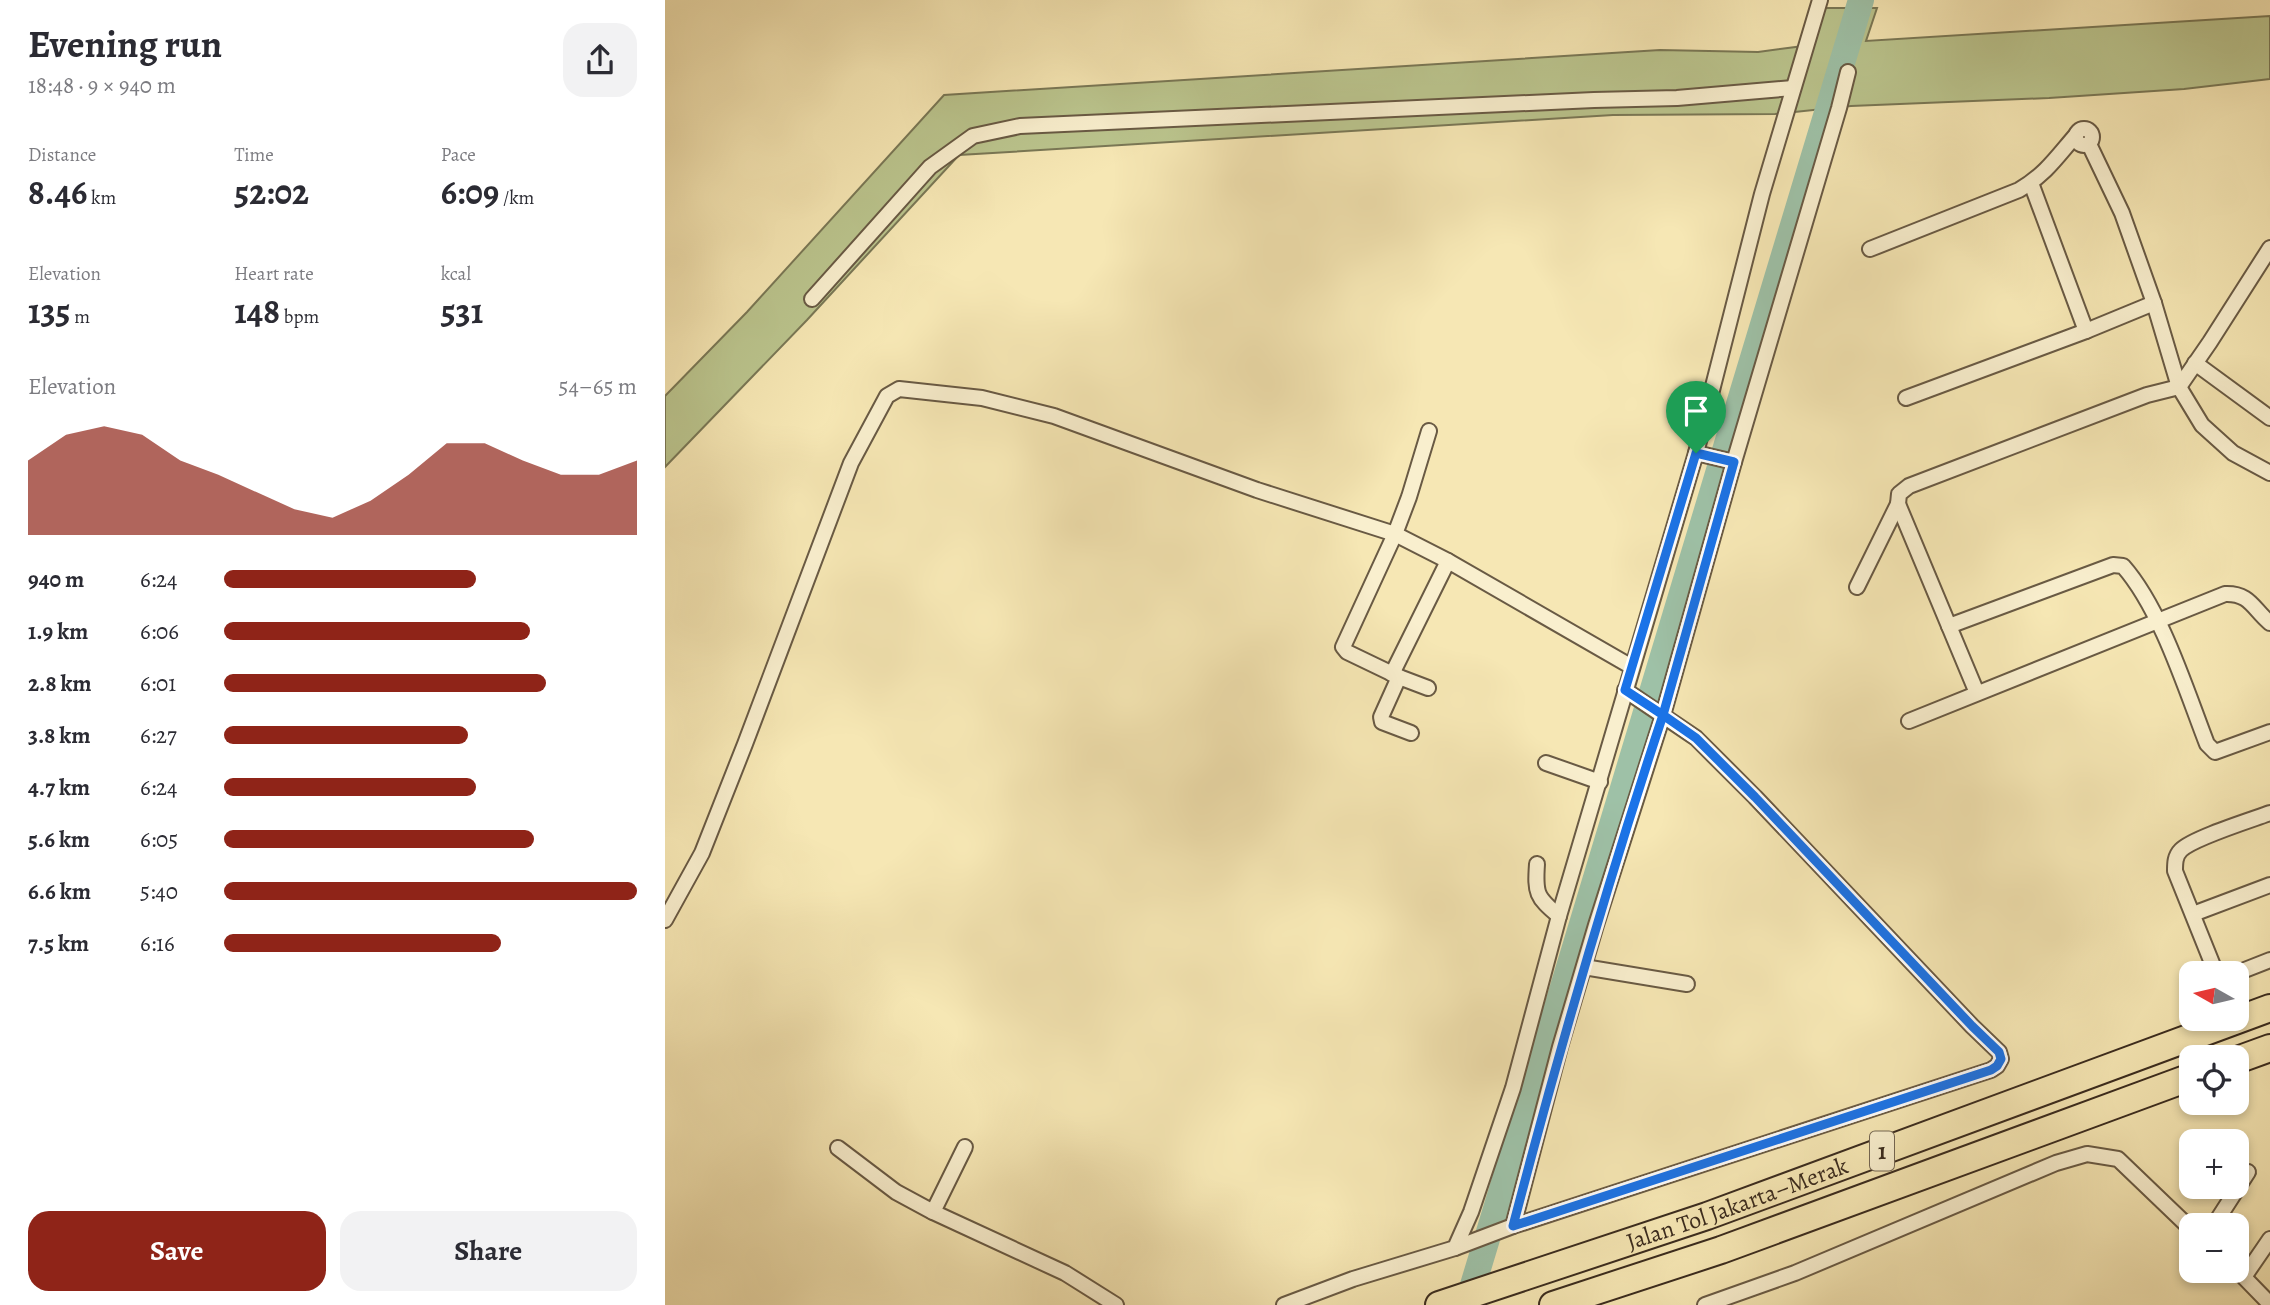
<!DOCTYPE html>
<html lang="en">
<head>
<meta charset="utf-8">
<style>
	body { margin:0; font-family:Alegreya,serif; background:#f2f2f3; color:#2b2b33; height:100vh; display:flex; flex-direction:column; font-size:26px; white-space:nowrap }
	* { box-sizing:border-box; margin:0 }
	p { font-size:23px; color:#7c7c81 }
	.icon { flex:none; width:38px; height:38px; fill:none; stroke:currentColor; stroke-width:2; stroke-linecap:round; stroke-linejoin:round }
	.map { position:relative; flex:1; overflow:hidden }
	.sheet { display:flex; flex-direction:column; background:#fff; width:665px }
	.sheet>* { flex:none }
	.needle { width:46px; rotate:278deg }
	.fabs { position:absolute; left:1514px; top:961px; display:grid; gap:14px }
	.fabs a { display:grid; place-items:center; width:70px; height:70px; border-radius:14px; background:#fff; box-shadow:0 4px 10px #0003; font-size:35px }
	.pin { position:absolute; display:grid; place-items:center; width:60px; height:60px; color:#fff; margin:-72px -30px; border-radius:50% 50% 50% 0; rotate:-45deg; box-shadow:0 0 7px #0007 }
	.pin .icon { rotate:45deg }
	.round { display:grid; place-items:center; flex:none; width:74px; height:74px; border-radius:21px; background:#f2f2f3 }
	.overview { display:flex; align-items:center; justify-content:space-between; height:119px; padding:0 28px }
	h1 { font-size:38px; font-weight:600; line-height:52px }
	.figures { display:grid; grid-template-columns:repeat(3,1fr); gap:10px; height:119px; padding:7px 28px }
	.figures div { display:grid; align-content:center }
	.figures b { font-size:35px; font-weight:600 }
	.figures small { font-size:19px; font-weight:400 }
	.figures p { font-size:19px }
	.chart { height:196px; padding:14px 28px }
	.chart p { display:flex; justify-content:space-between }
	.chart svg { width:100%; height:126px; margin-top:7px; fill:#8f2418; opacity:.7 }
	.primary-button { display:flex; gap:14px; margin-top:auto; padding:14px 28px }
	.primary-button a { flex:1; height:80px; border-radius:21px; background:#8f2418; color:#fff; font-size:28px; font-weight:600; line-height:80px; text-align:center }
	.primary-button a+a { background:#f2f2f3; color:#2b2b33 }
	ul { padding:0 28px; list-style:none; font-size:23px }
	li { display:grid; grid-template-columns:112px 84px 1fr; align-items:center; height:52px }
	li i { height:18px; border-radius:9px; background:#8f2418 }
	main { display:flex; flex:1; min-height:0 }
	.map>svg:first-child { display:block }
	.green { fill:#bbc58e; stroke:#7a7856; stroke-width:2 }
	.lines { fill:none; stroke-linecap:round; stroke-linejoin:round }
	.river { stroke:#9ec1a7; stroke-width:26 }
	.street-casing { stroke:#695a44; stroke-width:18 }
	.highway-casing { stroke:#3a2b1e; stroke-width:30 }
	.street { stroke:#f9efce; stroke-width:14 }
	.highway { stroke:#f6e7b4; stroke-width:26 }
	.route-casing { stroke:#fff; stroke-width:14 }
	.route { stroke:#1a73e8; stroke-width:9 }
	.labels { text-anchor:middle; stroke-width:5; stroke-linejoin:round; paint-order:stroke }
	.shield { fill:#f9efce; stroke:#736653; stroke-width:2 }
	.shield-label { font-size:23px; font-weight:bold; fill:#3a2b1e }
	.street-label { font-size:24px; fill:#3a2b1e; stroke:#f9efce }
</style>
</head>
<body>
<main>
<section class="sheet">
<div class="overview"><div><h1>Evening run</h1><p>18:48 · 9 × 940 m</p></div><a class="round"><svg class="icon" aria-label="share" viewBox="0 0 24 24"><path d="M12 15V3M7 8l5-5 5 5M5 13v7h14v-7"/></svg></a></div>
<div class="figures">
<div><p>Distance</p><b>8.46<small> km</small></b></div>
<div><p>Time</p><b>52:02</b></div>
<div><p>Pace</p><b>6:09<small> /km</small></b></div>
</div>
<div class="figures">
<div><p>Elevation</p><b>135<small> m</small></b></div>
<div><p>Heart rate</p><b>148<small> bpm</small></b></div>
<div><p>kcal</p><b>531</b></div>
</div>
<div class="chart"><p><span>Elevation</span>54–65 m</p>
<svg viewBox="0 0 160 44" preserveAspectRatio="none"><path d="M0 44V18L10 9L20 6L30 9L40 18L50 23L60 29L70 35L80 38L90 32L100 23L110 12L120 12L130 18L140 23L150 23L160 18V44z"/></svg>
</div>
<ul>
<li><b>940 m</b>6:24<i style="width:61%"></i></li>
<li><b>1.9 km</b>6:06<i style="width:74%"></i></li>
<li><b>2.8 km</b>6:01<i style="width:78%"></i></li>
<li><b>3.8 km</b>6:27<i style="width:59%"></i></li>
<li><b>4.7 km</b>6:24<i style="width:61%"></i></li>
<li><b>5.6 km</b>6:05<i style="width:75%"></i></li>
<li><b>6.6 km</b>5:40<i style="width:100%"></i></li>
<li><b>7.5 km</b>6:16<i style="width:67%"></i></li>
</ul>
<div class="primary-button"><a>Save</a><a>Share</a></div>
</section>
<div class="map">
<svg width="1605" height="1305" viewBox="0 0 1605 1305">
	<rect width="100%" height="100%" fill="#f6e7b4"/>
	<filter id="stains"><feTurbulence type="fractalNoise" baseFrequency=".00286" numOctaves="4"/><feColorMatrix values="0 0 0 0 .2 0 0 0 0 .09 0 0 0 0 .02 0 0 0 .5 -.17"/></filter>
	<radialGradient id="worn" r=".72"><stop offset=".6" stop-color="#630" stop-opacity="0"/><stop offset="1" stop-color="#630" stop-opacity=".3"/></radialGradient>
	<!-- green -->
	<polygon class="green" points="1146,8 1212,8 1201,41 1605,16 1605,79 1519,89 1384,98 1186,106 1110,114 948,115 294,155 142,320 0,467 0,396 82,312 279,95 995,50 1093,52 1138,46"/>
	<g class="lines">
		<!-- river -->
		<polyline class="river" points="802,1305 1196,0"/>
		<!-- street casing -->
		<g class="street-casing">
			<g id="street">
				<circle cx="1419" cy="137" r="8"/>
				<polyline points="1424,144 1457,213 1489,303 1514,387"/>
				<polyline points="1366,183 1421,331 1489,303"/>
				<path d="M1205,249L1354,190C1381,174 1391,158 1411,135"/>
				<polyline points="147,299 265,167 308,136 355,126 929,100 1012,98 1128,88"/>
				<polyline points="1530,363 1605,418"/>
				<polyline points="1514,387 1545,342 1605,248"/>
				<polyline points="1241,398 1421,331"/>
				<polyline points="1031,453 1069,462"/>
				<polyline points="1233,504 1312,693"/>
				<polyline points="1192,587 1233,504 1234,494 1244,486 1482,395 1514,387 1537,425 1568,453 1605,473"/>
				<path d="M1284,626L1448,565L1458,566C1496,609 1521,690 1542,744L1550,752L1605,732"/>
				<polyline points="727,674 783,561"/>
				<polyline points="734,677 716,717 717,722 746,733"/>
				<polyline points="763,688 734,677 682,652 678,647 730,534 744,497 764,431"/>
				<path d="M1244,721L1560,594C1585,593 1588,609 1605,623"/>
				<polyline points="881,763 935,782"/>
				<path d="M872,864C870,893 871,897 894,916"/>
				<polyline points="1528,914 1605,885"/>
				<polyline points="0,920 37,853 80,744 186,463 222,396 234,389 317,398 389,416 592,490 730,534 783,561 967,667"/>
				<polyline points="919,967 1022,984"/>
				<path d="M1551,973L1510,871C1510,863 1510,856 1516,850C1528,838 1586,820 1605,813"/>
				<polyline points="1572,973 1605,960"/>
				<polyline points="173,1148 231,1192 268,1212 400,1273 451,1305"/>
				<polyline points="268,1212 300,1147"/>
				<polyline points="1549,1225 1583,1172"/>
				<polyline points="848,1226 895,1047 931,925 998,715 1069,462 1174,108 1183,72"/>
				<polyline points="790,1248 848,1226 1326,1070 1332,1066 1336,1059 1334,1052 1307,1026 1090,797 1031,738 960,690"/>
				<polyline points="1572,1270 1605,1304"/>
				<polyline points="1579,1277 1605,1239"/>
				<polyline points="619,1305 688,1279 790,1248 806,1212 848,1088 894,916 1031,453 1097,194 1155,0"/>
				<polyline points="1040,1305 1130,1273 1391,1163 1422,1154 1453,1159 1526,1229"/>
			</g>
		</g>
		<!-- highway casing -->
		<g class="highway-casing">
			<g id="highway">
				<polyline points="1572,1060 1605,1048"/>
				<path id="s1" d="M774,1305L1042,1216L1605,1008"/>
				<polyline points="888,1305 1056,1250 1526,1077"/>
			</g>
		</g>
		<!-- street -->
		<use href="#street" class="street"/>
		<!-- highway -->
		<use href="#highway" class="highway"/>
	</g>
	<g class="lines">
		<!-- route casing -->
		<g class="route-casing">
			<path id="route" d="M1031,453L960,690L998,715C942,884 893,1054 848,1226L1326,1070L1332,1066L1336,1059L1334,1052L1307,1026L1090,797L1031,738L998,715L1069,462L1031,453"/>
		</g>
		<!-- route -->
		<use href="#route" class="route"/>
	</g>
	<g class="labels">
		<!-- shield labels -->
		<rect class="shield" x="1205" y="1131.5" width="24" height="39" rx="5"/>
		<g class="shield-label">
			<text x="1217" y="1159">1</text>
		</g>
		<!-- street labels -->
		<g class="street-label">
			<text dy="8" stroke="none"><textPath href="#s1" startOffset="315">Jalan Tol Jakarta–Merak</textPath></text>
		</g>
	</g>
	<rect width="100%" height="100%" filter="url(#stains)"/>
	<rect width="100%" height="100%" fill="url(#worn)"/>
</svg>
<div class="fabs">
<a><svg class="needle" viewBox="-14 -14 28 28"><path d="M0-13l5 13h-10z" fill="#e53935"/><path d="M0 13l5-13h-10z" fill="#7c7c81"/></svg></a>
<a><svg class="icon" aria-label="locate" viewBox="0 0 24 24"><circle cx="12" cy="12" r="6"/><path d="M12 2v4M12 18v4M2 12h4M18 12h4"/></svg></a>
<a>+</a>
<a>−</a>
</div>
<div class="pin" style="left:1031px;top:453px;background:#1e9e55"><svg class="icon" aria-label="arrive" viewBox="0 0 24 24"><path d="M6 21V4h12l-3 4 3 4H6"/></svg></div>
</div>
</main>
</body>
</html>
